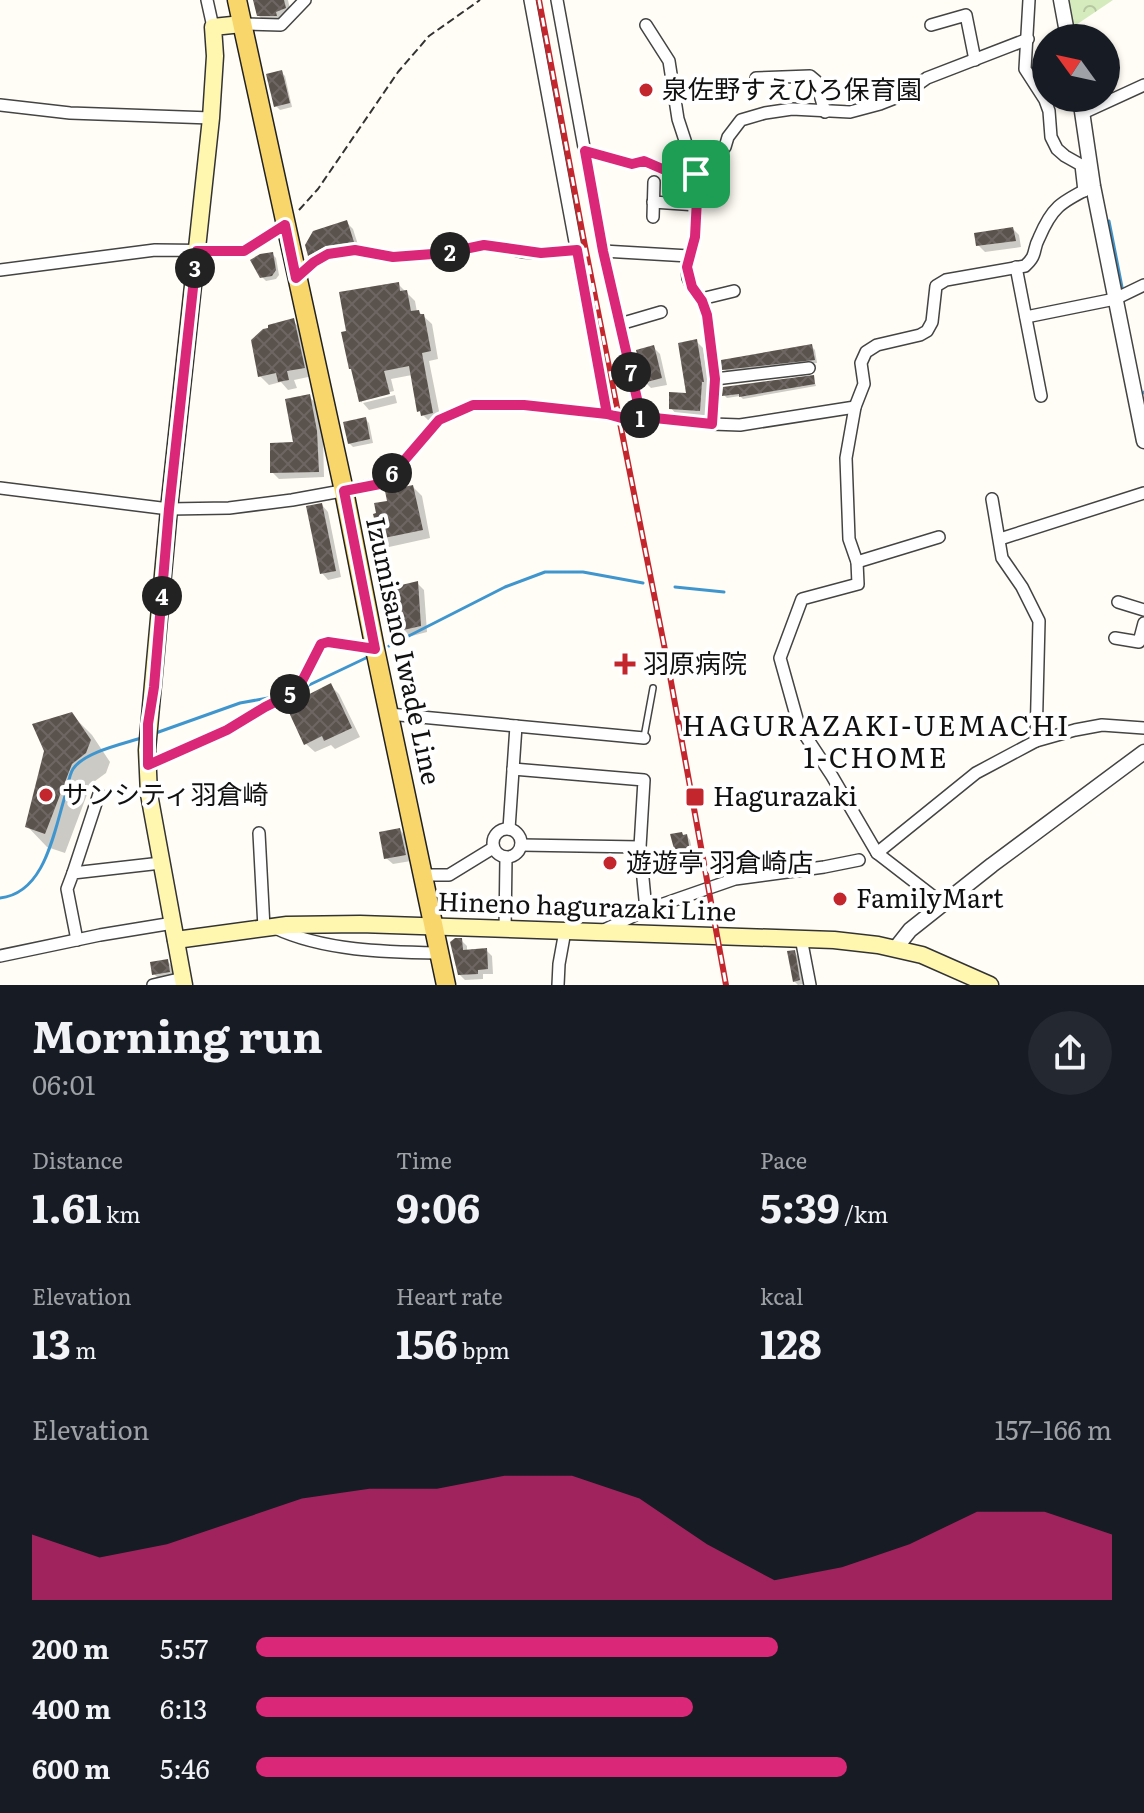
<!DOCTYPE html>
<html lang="en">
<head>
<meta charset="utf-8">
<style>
	body { margin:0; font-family:Literata,"Noto Sans JP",serif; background:#242831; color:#f1f3f6; height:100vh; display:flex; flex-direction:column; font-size:30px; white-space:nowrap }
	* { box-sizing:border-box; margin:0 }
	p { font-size:26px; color:#9ea1a6 }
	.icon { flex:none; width:44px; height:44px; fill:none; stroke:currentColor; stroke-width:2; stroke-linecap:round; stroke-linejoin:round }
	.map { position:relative; height:985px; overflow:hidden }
	.sheet { display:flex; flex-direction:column; background:#171b24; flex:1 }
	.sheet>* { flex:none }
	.needle { width:52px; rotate:303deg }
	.controls { position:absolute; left:1032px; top:24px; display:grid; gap:16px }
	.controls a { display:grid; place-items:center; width:88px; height:88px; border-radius:50%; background:#171b24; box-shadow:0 2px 6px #0004; font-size:40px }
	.pin { position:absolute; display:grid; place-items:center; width:68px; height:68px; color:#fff; margin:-34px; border-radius:16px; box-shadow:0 4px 12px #0006 }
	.km { position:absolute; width:40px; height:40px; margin:-20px; border-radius:50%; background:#222; color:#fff; font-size:22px; line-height:40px; text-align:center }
	.round { display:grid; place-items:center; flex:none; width:84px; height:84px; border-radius:42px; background:#242831 }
	.overview { display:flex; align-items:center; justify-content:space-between; height:136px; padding:0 32px }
	h1 { font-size:44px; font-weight:700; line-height:60px }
	.metrics { display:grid; grid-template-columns:repeat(3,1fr); gap:12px; height:136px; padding:8px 32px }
	.metrics div { display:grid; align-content:center }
	.metrics b { font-size:40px; font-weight:700 }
	.metrics small { font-size:22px; font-weight:400 }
	.metrics p { font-size:22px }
	.chart { height:224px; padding:16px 32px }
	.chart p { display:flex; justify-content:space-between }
	.chart svg { width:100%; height:144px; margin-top:8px; fill:#db2777; opacity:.7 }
	ul { padding:0 32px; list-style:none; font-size:26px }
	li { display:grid; grid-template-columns:128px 96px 1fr; align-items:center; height:60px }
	li i { height:20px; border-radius:10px; background:#db2777 }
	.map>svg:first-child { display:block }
	.park { fill:url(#park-crowns) }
	.shadow { fill:#0003 }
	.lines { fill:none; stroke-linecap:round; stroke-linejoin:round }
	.stream { stroke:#3f96cf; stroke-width:3 }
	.building { fill:url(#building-cross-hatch) }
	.service-casing { stroke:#444; stroke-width:8 }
	.minor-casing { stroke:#444; stroke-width:14 }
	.tertiary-casing { stroke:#444; stroke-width:17 }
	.secondary-casing { stroke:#333; stroke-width:19 }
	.primary-casing { stroke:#222; stroke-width:21 }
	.path { stroke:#333; stroke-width:2; stroke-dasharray:8 4; stroke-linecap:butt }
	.service { stroke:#fff; stroke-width:5 }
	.minor { stroke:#fff; stroke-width:11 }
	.tertiary { stroke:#fff; stroke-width:14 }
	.secondary { stroke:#fff6b0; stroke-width:16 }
	.primary { stroke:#f9d66b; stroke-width:18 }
	.rail-casing { stroke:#c4262e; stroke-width:6 }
	.rail { stroke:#fff; stroke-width:3; stroke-dasharray:9; stroke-linecap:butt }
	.route-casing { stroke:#fff; stroke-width:16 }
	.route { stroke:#db2777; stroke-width:10 }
	.poi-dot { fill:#c4262e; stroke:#fff; stroke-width:3 }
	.labels { text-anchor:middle; stroke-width:8; stroke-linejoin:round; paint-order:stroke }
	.poi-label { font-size:26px; fill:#111; stroke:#fff; text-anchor:start }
	.street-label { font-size:26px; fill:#111; stroke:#fff }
	.neighbourhood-label { font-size:28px; letter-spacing:2px; fill:#111; stroke:#fff }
</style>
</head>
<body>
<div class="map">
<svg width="1144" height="985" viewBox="0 0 1144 985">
	<defs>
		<pattern id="park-crowns" width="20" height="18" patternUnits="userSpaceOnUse" patternTransform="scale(2)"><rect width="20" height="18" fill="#d5ebbd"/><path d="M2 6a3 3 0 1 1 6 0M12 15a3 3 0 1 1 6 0" fill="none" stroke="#b6c8a1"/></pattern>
		<pattern id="building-cross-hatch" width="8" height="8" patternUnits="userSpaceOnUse" patternTransform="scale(2)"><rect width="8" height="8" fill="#5a524d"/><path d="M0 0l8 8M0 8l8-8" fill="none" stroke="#6d6662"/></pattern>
	</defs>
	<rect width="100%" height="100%" fill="#fffdf5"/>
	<!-- park -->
	<polygon class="park" points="1061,0 1113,0 1067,31"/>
	<!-- shadow -->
	<g class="shadow">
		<polygon points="255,0 288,0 291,14 282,22 265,22 258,15"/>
		<polygon points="281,72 285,76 292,107 280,110 276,106"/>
		<polygon points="347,223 353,229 359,248 316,261 310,254"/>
		<polygon points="1013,229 1019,235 1021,247 985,252 978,245"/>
		<polygon points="272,254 276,258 279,275 276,279 266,281 262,277"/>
		<polygon points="398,284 415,301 417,312 419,312 432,324 438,359 429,361 441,421 431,423 419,411 412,375 391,379 394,391 362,399 362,403 361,401"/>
		<polygon points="293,321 302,330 313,376 294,380 297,388 288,390 281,382 269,385 260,376"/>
		<polygon points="696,341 703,348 709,388 707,388 706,416 677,415 671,408 688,395"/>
		<polygon points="811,346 815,350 817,363 728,372 724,369"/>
		<polygon points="654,348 660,354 667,385 651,388 645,382"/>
		<polygon points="813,377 816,386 743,399 740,396 727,398 724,395"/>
		<polygon points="395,395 397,403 369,410 363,403"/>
		<polygon points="309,396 315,403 323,439 324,477 279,479 272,472 296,444"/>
		<polygon points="365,419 369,423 373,443 353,447 349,443"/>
		<polygon points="413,487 422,496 430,538 389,547 380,538 389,502"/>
		<polygon points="322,505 328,512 341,577 328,580 322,573"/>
		<polygon points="418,584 424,590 427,632 408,637 401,631 395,589"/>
		<polygon points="330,685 339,694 360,737 335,749 331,745 315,752 306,744"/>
		<polygon points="71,714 92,735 110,762 106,773 91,784 65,853 47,847 27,826 46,751"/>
		<polygon points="400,830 406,836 411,861 393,864 386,858"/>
		<polygon points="687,836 690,840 694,860 683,863 679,859"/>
		<polygon points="461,940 467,946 467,952 486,950 492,956 493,974 483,974 483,979 465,980 459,974"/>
		<polygon points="794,952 798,956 803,984 798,985 794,981"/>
		<polygon points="167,961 171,965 173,976 158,978 154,974"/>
	</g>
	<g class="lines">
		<!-- stream -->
		<g class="stream">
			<polyline points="1109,221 1122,287"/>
			<polyline points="1144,392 1144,393"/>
			<polyline points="675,587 724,592"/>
			<polyline points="389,646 505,587 545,572 583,572 643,583"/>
			<polyline points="307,686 368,657"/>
			<polyline points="153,734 240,703 268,698"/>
			<path d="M0,898C46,893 54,830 66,793C68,786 69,775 73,769C84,752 123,744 141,738"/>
		</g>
	</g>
	<!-- building -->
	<g class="building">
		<polygon points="253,0 284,0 286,8 276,12 277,16 257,16"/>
		<polygon points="282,70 290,103 274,107 266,74"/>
		<polygon points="347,220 354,242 326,246 308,256 305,245 313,231"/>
		<polygon points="1013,227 1016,241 976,246 974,233"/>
		<polygon points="273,252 276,270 272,276 260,278 250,260 260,254"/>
		<polygon points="399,282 400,291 407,290 411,311 419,310 420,314 424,314 431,351 422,353 433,413 421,416 420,411 417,412 409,366 384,371 390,394 359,402 351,369 349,369 341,332 346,331 339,292"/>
		<polygon points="294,318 305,368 287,371 289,380 278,382 276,373 258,377 251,340 263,329 268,328 268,325"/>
		<polygon points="697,339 704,382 702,382 700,411 669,409 669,392 686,393 678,343"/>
		<polygon points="812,344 815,360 722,370 721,360"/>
		<polygon points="654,345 662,378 643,383 636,350"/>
		<polygon points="814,375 815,384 739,397 739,394 722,396 723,387"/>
		<polygon points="310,394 317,431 319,472 270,473 270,443 293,442 285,399"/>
		<polygon points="366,417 370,439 348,444 343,422"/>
		<polygon points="413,485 423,530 379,539 373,514 376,513 374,503 387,501 385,491"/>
		<polygon points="322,503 336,571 320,574 306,506"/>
		<polygon points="418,581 421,626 399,631 393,587"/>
		<polygon points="331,683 352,728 324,741 322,736 304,745 286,706"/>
		<polygon points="72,712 91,740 86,753 72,764 45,834 25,827 44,751 32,724"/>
		<polygon points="400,828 406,855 384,859 379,832"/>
		<polygon points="682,832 683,835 687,834 691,857 677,860 670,834"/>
		<polygon points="455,938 462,938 463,950 487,948 488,969 478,970 478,974 458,975 450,942"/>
		<polygon points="795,950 800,980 793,982 787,951"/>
		<polygon points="168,959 170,972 152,975 150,962"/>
	</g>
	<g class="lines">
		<!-- service casing -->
		<g class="service-casing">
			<polyline id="service" points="644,737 653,688"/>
		</g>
		<!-- minor casing -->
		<g class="minor-casing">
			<g id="minor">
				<polyline points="207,0 213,27"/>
				<polyline points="530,0 607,414"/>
				<polyline points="557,0 603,251 638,403 645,417"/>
				<polyline points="1029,0 1025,69 1045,100 1049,111 1051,137 1057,149 1065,156 1081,165 1084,191"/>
				<polyline points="242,24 281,25 305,0"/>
				<polyline points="646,25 669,61 678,119 698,180 695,237 687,267 688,278 692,287 702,301 707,315 715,379 712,424"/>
				<polyline points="931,25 966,15 975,60"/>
				<polyline points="756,78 810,76 816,81 825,112"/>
				<polyline points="0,105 70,113 211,118"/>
				<polyline points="1083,113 1144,85"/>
				<polyline points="585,151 632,164 644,161 674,174 685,175 696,174"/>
				<polyline points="694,168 703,158 720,152 725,147 728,137 741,120 765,113 792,109 850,112 880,104 903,95 927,78 1028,39"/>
				<polyline points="653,202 697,205"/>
				<polyline points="653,217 654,182"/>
				<polyline points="603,251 689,256"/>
				<polyline points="1016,267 1041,396"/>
				<polyline points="0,270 155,250 244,251 285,225"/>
				<polyline points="296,278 314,262 328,254 355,250 393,257 446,253 484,245 507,248 523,252 541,253 577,250"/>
				<polyline points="701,299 734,291"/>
				<polyline points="1026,317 1115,299 1144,285"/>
				<polyline points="620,324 661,312"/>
				<polyline points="715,379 809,368"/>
				<polyline points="0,488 169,509 229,508 292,500 380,484 402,463 439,420 473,405 524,405 607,414 625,419 645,417 712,424 740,425 855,407"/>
				<polyline points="992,499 1002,558 1022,587 1039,621 1036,741"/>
				<polyline points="1000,539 1144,493"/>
				<polyline points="857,562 939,537"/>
				<polyline points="1118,602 1144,610"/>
				<polyline points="1115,638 1139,642 1144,623"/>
				<polyline points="389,714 644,738"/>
				<polyline points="148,765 227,730 265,707 297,691 321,644 328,642 375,649"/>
				<polyline points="513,769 644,780 640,847 521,845"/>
				<circle cx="507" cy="843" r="14"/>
				<polyline points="509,829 516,726"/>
				<polyline points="259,833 264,928"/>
				<polyline points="640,847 646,910"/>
				<polyline points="877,853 976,773 1036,741 1075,730 1102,725 1144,728"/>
				<polyline points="73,873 99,794"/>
				<polyline points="423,875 449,875 493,848"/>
				<path d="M943,904L877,853L832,776L799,726L780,658L802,599L858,584L857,562L849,539L846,458L855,407L864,384L861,363L866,352L877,345L920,335L927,331L932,322L936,286L946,280L1025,266C1038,254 1032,251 1039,238C1053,205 1062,202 1093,186"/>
				<path d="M275,928C324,951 386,952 439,953"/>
				<polyline points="505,930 506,857"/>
				<polyline points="604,930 646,910 735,879 824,867 859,860"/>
				<polyline points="801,938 810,985"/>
				<polyline points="77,940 67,889 73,873 161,863"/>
				<polyline points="0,956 100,935 173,923"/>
				<polyline points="153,985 183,978"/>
				<polyline points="558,985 559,964 565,931"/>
			</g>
		</g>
		<!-- tertiary casing -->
		<g class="tertiary-casing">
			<g id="tertiary">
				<polyline points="1061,0 1068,38"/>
				<polyline points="1080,98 1093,186 1144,441"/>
				<polyline points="895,949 910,930 992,865 1144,752"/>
			</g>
		</g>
		<!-- secondary casing -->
		<g class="secondary-casing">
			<g id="secondary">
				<polyline points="176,940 287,925 360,924 834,940 878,945 922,955 990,985"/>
				<polyline points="184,985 149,794 147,750 169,509 211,118 215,56 213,27 242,24"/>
			</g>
		</g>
		<!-- primary casing -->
		<g class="primary-casing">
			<polyline id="primary" points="237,0 344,491 375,649 446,985"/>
		</g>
		<!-- path -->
		<polyline class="path" points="299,210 318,189 398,72 429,36 480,0"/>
		<!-- service -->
		<use href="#service" class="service"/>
		<!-- minor -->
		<use href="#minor" class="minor"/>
		<!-- tertiary -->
		<use href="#tertiary" class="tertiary"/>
		<!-- secondary -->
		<use href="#secondary" class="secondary"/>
		<!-- primary -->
		<use href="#primary" class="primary"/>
		<!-- rail casing -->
		<g class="rail-casing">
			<polyline id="rail" points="539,0 583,236 668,665 726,985"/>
		</g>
		<!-- rail -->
		<use href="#rail" class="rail"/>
	</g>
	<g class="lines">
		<!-- route casing -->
		<g class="route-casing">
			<path id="route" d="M696,174L698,180L695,237L687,267L692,287L702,301L707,315L715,379L712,424L645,417L625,419L607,414L577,250L541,253L484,245L446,253L393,257L355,250L328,254L314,262L296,278L285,225L244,251H197L169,509L154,687L148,724V765L227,730L265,707L297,691L321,644L328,642L375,649L344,491L380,484L402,463L439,420L473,405H524L607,414C620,418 631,418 645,417L638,403L603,251L585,151L632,164L644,161L674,174H696"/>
		</g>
		<!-- route -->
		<use href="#route" class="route"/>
	</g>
	<!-- markers -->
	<g class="poi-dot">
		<circle cx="646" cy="90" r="8"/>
		<path d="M621 652h8v8h8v8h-8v8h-8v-8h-8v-8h8z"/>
		<circle cx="46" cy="795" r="8"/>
		<rect x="685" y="787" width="20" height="20" rx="4"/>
		<circle cx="610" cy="863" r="8"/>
		<circle cx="840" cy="899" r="8"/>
	</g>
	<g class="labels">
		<!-- poi labels -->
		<g class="poi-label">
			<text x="662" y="99">泉佐野すえひろ保育園</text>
			<text x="643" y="673">羽原病院</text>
			<text x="62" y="804">サンシティ羽倉崎</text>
			<text x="713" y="806">Hagurazaki</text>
			<text x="626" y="872">遊遊亭 羽倉崎店</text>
			<text x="856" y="908">FamilyMart</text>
		</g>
		<!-- street labels -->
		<g class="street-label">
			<text transform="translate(403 651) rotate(78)" y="9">Izumisano Iwade Line</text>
			<text transform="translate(587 907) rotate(2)" y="9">Hineno hagurazaki Line</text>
		</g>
		<!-- neighbourhood labels -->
		<g class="neighbourhood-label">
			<text x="876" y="736">HAGURAZAKI-UEMACHI<tspan x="876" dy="32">1-CHOME</tspan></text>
		</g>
	</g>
</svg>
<div class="controls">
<a><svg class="needle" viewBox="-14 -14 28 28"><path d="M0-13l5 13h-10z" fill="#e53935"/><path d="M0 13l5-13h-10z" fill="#9ea1a6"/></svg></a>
</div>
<div class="pin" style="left:696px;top:174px;background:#1e9e55"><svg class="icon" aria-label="arrive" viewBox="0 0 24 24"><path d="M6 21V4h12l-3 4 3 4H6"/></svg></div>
<b class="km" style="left:640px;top:418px">1</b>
<b class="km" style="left:450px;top:252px">2</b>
<b class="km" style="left:195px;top:268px">3</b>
<b class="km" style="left:162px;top:596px">4</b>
<b class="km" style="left:290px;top:694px">5</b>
<b class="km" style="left:392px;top:473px">6</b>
<b class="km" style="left:631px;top:372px">7</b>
</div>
<section class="sheet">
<div class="overview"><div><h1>Morning run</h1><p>06:01</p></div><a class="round"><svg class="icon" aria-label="share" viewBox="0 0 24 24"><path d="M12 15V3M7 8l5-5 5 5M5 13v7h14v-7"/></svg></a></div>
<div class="metrics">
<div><p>Distance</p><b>1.61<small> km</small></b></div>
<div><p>Time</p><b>9:06</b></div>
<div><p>Pace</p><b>5:39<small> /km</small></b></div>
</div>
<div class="metrics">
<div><p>Elevation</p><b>13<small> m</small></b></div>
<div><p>Heart rate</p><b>156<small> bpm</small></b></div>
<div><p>kcal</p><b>128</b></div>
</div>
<div class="chart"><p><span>Elevation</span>157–166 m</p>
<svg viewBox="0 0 160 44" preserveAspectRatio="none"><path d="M0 44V24L10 31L20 27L30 20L40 13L50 10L60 10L70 6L80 6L90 13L100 27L110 38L120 34L130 27L140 17L150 17L160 24V44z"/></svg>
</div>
<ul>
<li><b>200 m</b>5:57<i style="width:61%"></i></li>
<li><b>400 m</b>6:13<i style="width:51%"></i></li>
<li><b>600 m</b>5:46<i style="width:69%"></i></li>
</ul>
</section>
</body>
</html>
